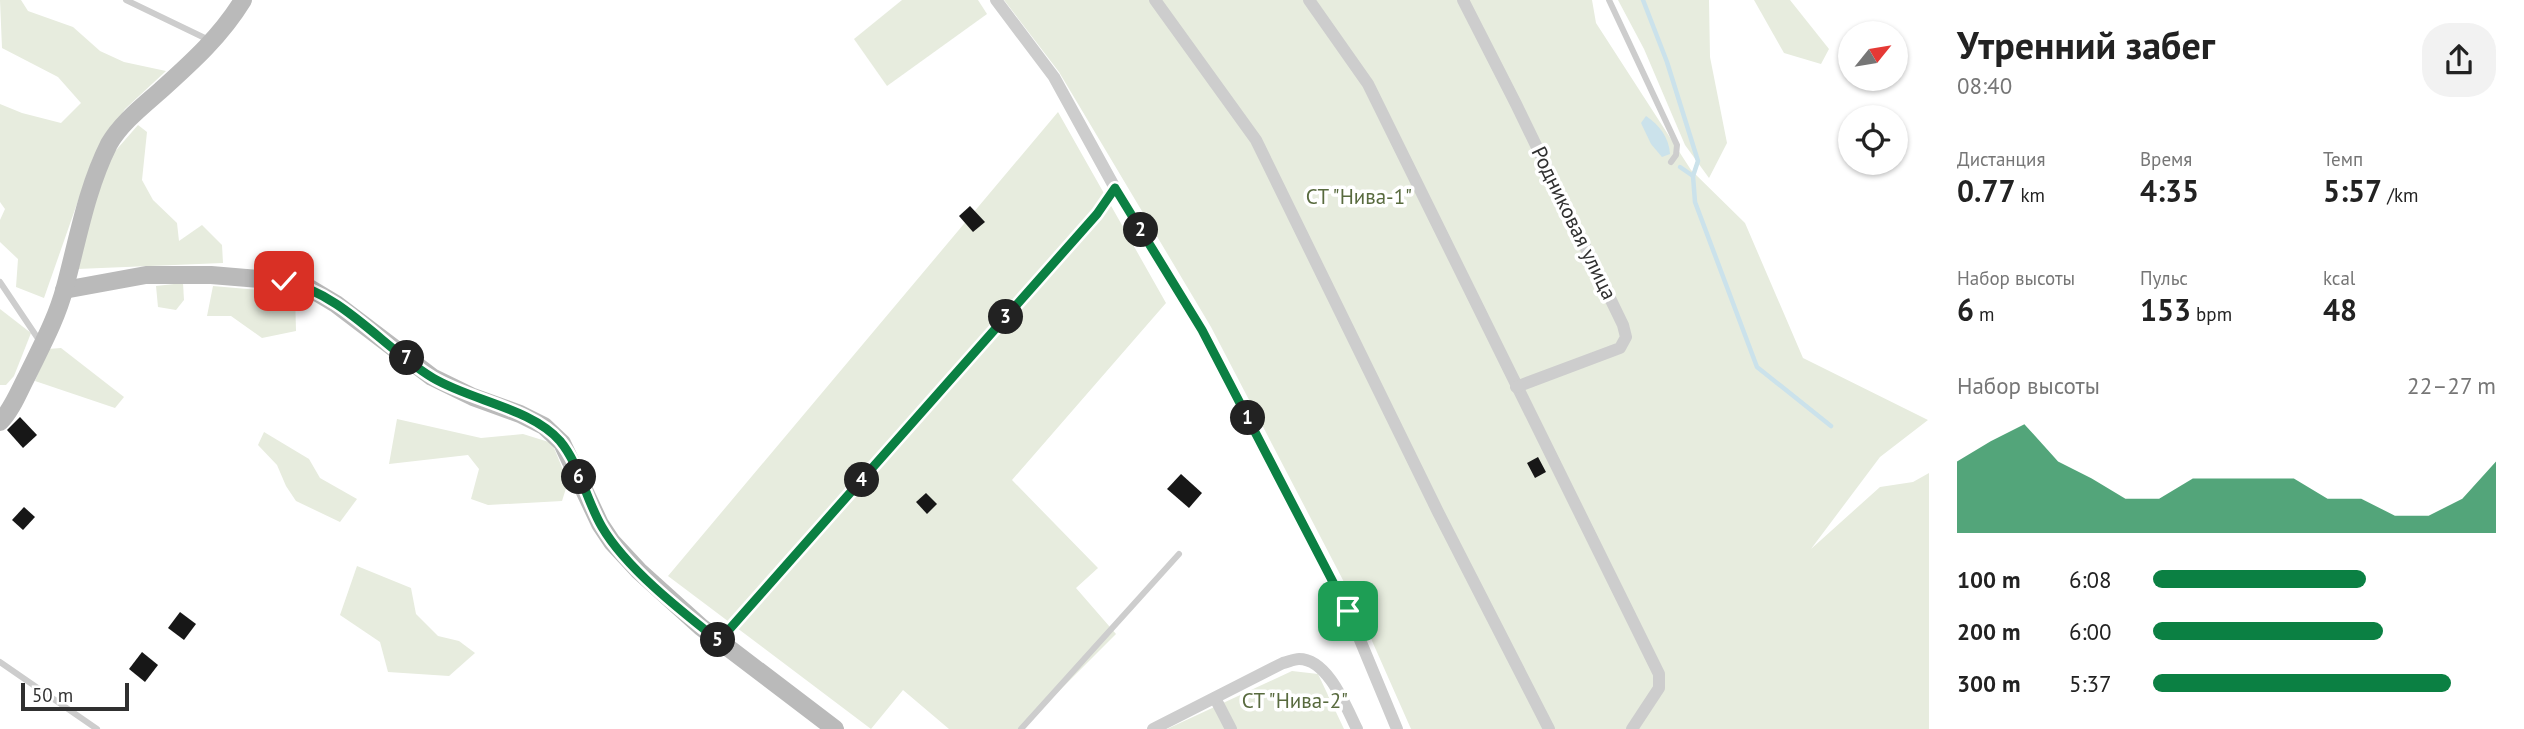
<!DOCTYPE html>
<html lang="ru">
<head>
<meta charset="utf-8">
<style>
	body { margin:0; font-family:"PT Sans",sans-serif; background:#f2f2f2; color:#222; height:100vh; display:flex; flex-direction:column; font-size:26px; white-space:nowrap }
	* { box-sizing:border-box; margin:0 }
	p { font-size:23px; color:#767676 }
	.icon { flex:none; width:38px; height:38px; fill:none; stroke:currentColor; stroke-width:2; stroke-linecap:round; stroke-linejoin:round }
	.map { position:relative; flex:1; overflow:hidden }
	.details { display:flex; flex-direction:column; background:#fff; width:595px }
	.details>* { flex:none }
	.needle { width:46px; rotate:60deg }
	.fabs { position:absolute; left:1838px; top:21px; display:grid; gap:14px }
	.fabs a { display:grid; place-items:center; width:70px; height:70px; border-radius:50%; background:#fff; box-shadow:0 2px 5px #0004; font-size:35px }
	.scale { position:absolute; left:21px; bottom:18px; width:108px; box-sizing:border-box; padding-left:7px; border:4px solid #303030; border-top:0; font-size:19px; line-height:24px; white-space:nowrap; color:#303030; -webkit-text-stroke:5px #fff; paint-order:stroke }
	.pin { position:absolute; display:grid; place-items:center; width:60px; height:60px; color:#fff; margin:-30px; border-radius:14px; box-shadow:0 4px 10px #0006 }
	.km { position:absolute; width:35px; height:35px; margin:-18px; border-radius:50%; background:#222; color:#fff; font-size:19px; line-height:35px; text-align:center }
	.round { display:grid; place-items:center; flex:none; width:74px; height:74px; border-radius:28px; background:#f2f2f2 }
	.headline { display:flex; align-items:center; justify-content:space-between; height:119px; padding:0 28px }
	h1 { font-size:38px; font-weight:700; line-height:52px }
	.figures { display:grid; grid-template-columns:repeat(3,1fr); gap:10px; height:119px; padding:7px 28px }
	.figures div { display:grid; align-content:center }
	.figures b { font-size:30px; font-weight:700 }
	.figures small { font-size:19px; font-weight:400 }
	.figures p { font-size:19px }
	.chart { height:196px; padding:14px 28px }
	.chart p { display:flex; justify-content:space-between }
	.chart svg { width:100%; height:126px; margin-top:7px; fill:#0b8043; opacity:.7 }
	ul { padding:0 28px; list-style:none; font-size:23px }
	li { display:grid; grid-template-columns:112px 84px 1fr; align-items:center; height:52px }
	li i { height:18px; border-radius:9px; background:#0b8043 }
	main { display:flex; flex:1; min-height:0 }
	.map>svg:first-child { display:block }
	.green { fill:#e7ecde }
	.water { fill:#cbe2eb }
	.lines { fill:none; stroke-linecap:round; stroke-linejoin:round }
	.stream { stroke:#cbe2eb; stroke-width:4.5 }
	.building { fill:#171717 }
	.lane { stroke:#cdcdcd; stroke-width:6 }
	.street { stroke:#cdcdcd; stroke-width:12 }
	.secondary { stroke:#bababa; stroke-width:18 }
	.route-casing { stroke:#fff; stroke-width:14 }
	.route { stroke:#0b8043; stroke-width:9 }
	.labels { text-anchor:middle; stroke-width:7; stroke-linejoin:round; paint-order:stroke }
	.park-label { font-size:21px; fill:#586a3e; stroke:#fff }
	.street-label { font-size:21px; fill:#303030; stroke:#fff }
</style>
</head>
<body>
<main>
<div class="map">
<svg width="1929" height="729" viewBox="0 0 1929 729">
	<rect width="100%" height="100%" fill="#fff"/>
	<!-- green -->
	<g class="green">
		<polygon points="0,0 21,0 28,11 73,27 100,51 124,62 166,71 125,109 93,158 44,298 16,287 18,259 0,242 0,220 5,209 0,202 0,104 22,113 61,123 81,103 58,77 2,48"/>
		<polygon points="902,0 978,0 987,14 887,86 854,39"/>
		<polygon points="1004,0 1592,0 1596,23 1691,170 1745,223 1803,358 1928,420 1880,457 1811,549 1880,487 1913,482 1929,473 1929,729 1411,729 1357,607 1211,327 1059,72"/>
		<polygon points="1618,0 1709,0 1710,57 1727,143 1709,178 1685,145 1644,49"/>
		<polygon points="1754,0 1790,0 1829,49 1821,64 1784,53"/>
		<polygon points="1058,112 1166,303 1012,480 1098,568 1076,588 1116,634 1021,729 949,729 903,690 871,729 668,576"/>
		<polygon points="138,125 147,132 142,180 153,200 177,223 179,241 202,225 222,245 223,263 77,269 76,255 111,156"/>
		<polygon points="183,283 184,300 176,310 158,307 156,286"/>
		<polygon points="213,286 295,293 296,331 262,338 231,316 207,316"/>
		<polygon points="0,309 31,333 14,376 6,385 0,385"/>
		<polygon points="61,348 124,397 115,408 35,381 48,349"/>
		<polygon points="397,419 481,438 523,434 552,443 568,482 562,501 488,505 471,499 479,469 468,455 389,464"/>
		<polygon points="264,432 309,459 320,478 357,499 340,522 296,501 286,486 277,465 258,445"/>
		<polygon points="357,566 411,588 416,614 438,636 459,641 475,653 449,676 388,672 380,642 340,615"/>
		<polygon points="1292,671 1318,674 1344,729 1167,729"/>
	</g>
	<!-- water -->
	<path class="water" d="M1646,116C1659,125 1669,137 1670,154L1662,157L1651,144L1641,123Z"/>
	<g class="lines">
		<!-- stream -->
		<g class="stream">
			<polyline points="1643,0 1667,62 1698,161 1693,176 1695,202 1757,367 1831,426"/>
			<polyline points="1680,167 1693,176"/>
		</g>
	</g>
	<!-- building -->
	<g class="building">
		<polygon points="970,206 985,222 973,232 959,216"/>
		<polygon points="20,417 37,435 23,448 7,430"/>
		<polygon points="1538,457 1546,472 1535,478 1527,463"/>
		<polygon points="1181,474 1202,493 1189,508 1167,489"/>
		<polygon points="926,493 937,504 927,514 916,502"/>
		<polygon points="24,507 35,517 23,530 12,520"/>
		<polygon points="180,612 196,624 184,640 168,628"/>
		<polygon points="142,652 158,665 145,682 129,669"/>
	</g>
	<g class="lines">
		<!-- lane -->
		<g class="lane">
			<polyline points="126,0 209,40"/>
			<polyline points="1609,0 1677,145 1676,155 1671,162"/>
			<polyline points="0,282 41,343"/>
			<polyline points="720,639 1097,214 1115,188"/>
			<polyline points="0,662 97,729"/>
			<polyline points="1021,729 1179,554"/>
		</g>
		<!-- street -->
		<g class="street">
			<polyline points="996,0 1054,77 1115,188 1202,330 1348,611 1397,729"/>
			<polyline points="1155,0 1256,140 1437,510 1549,729"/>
			<polyline points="1309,0 1368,84 1659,674 1659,688 1632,729"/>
			<polyline points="1463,0 1516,104 1623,325 1626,337 1620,348 1516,387"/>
			<polyline points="1215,698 1231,729"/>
			<path d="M1153,729L1283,663C1288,662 1294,659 1299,659C1328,659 1346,707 1357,729"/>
		</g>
		<!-- secondary -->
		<g class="secondary">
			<polyline points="64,290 146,275 211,275 284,281 306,286 336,304 432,377 473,397 520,414 544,426 562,443 600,524 612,542 639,571 701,627 835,729"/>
			<path d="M0,422C12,410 19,391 27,376C41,347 57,318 65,287C78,239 86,190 109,144C121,123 143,106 161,90C192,62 221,36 243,0"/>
		</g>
	</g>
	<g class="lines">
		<!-- route casing -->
		<g class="route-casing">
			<path id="route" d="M284,281C344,294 383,348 433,378C472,401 531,408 560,441C580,465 586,500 602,527C626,568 681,611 719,641L1097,214L1115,188L1202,330L1348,611"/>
		</g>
		<!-- route -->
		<use href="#route" class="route"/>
	</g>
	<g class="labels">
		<!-- park labels -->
		<g class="park-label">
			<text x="1359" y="204">СТ "Нива-1"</text>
			<text x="1295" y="708">СТ "Нива-2"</text>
		</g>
		<!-- street labels -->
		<g class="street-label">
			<text transform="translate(1574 223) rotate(64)" y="7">Родниковая улица</text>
		</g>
	</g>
</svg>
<div class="fabs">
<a><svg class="needle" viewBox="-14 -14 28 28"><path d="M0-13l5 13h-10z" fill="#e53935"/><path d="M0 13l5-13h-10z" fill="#767676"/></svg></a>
<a><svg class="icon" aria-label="locate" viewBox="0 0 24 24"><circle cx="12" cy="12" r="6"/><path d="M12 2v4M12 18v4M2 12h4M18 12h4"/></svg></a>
</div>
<div class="scale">50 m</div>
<div class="pin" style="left:1348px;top:611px;background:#1e9e55"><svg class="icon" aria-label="arrive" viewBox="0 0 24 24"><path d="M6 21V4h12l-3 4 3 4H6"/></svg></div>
<div class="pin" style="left:284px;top:281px;background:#d93025"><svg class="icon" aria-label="check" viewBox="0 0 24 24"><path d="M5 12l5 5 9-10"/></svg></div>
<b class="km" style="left:1248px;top:418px">1</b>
<b class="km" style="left:1141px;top:230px">2</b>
<b class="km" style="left:1006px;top:317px">3</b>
<b class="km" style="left:862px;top:480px">4</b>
<b class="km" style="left:718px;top:640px">5</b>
<b class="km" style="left:579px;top:477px">6</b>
<b class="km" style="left:407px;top:358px">7</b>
</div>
<section class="details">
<div class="headline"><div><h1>Утренний забег</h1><p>08:40</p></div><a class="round"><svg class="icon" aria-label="share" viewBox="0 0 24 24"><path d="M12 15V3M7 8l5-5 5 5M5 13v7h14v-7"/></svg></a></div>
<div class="figures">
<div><p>Дистанция</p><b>0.77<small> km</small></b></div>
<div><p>Время</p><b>4:35</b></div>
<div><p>Темп</p><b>5:57<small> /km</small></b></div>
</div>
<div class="figures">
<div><p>Набор высоты</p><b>6<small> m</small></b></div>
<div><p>Пульс</p><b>153<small> bpm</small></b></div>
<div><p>kcal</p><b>48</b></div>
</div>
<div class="chart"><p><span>Набор высоты</span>22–27 m</p>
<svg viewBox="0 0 160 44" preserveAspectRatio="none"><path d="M0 44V19L10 12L20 6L30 19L40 25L50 32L60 32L70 25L80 25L90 25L100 25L110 32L120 32L130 38L140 38L150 32L160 19V44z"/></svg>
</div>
<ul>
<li><b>100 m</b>6:08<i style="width:62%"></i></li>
<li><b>200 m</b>6:00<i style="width:67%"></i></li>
<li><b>300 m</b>5:37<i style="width:87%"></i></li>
</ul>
</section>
</main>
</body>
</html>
